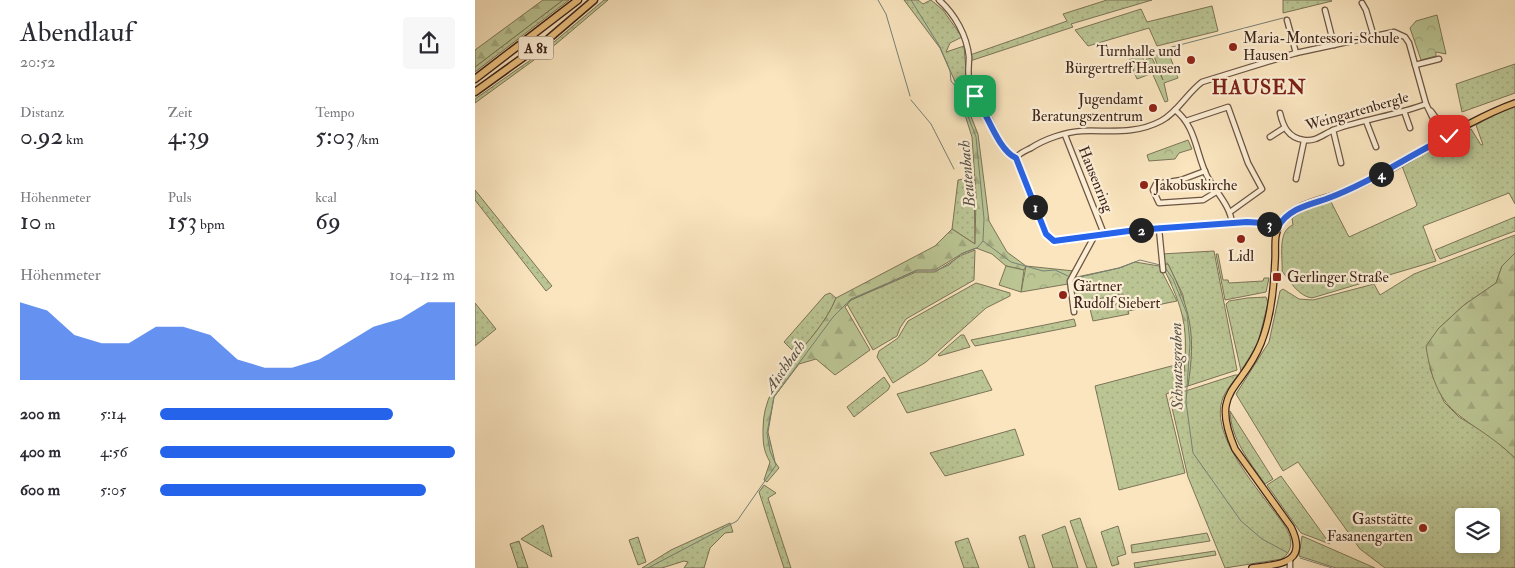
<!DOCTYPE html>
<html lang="de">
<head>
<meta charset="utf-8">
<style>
	body { margin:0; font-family:"IM FELL Double Pica",serif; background:#f7f7f7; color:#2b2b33; height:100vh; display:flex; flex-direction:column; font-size:19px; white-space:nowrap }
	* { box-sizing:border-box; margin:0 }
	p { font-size:16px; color:#7c7c81 }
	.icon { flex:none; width:28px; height:28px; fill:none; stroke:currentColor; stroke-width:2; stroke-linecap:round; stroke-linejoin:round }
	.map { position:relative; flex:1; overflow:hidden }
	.side { display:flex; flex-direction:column; background:#fff; width:475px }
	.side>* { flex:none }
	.tools { position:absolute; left:980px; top:508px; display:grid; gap:10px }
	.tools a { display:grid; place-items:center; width:45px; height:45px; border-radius:5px; background:#fff; box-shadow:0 2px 8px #0003; font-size:25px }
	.pin { position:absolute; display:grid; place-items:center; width:42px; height:42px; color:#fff; margin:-21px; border-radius:10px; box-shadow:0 2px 8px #0006 }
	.km { position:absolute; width:25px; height:25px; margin:-12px; border-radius:50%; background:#222; color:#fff; font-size:14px; line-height:25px; text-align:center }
	.round { display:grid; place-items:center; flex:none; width:52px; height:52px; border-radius:5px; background:#f7f7f7 }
	.head { display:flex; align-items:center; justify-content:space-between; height:85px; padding:0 20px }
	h1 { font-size:28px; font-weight:600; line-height:38px }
	.figures { display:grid; grid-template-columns:repeat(3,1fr); gap:8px; height:85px; padding:5px 20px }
	.figures div { display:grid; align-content:center }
	.figures b { font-size:25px; font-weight:600 }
	.figures small { font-size:14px; font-weight:400 }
	.figures p { font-size:14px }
	.chart { height:140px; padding:10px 20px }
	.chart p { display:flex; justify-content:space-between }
	.chart svg { width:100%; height:90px; margin-top:5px; fill:#2563eb; opacity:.7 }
	ul { padding:0 20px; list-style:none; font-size:16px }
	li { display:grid; grid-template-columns:80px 60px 1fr; align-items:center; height:38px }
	li i { height:12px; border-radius:6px; background:#2563eb }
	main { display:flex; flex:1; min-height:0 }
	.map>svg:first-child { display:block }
	.grass { fill:url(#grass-dots); stroke:#7c7457; fill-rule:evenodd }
	.forest { fill:url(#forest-firs); stroke:#7c7457 }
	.park { fill:url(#park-crowns); stroke:#7c7457 }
	.pitch { fill:#bbc594; stroke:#7c7457 }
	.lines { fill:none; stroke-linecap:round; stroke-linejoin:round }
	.stream { stroke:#778176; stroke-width:1 }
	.minor-casing { stroke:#6c5443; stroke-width:7 }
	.major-casing { stroke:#3c231a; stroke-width:8 }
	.highway-casing { stroke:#3c231a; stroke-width:9 }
	.minor { stroke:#fceed5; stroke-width:4.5 }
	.major { stroke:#edc280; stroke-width:5.5 }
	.highway { stroke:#edc280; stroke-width:6 }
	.route-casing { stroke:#fff; stroke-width:10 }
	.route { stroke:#2563eb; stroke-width:6 }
	.poi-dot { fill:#8f2418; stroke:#fceed5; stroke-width:2 }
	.labels { text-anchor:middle; stroke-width:4.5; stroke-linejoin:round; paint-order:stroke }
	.shield { fill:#fceed5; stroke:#766052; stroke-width:1 }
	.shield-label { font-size:14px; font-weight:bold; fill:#3c231a }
	.poi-label { font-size:15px; fill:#3c231a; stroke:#fceed5; text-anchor:start }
	.street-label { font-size:15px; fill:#3c231a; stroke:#fceed5 }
	.water-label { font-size:16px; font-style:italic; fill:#595248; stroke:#fceed5 }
	.district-label { font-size:20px; font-weight:bold; letter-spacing:1px; fill:#7a1f14; stroke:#fceed5 }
</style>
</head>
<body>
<main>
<section class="side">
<div class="head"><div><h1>Abendlauf</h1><p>20:52</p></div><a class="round"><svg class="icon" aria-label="share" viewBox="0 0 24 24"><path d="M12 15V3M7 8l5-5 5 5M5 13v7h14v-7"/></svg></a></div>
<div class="figures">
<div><p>Distanz</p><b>0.92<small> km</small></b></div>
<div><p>Zeit</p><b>4:39</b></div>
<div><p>Tempo</p><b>5:03<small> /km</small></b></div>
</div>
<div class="figures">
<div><p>Höhenmeter</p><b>10<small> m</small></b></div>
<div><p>Puls</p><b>153<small> bpm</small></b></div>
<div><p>kcal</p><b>69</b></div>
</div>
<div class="chart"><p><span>Höhenmeter</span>104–112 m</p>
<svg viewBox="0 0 160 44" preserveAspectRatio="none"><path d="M0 44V6L10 10L20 22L30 26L40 26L50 18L60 18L70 22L80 34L90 38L100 38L110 34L120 26L130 18L140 14L150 6L160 6V44z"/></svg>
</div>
<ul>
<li><b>200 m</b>5:14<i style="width:79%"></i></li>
<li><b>400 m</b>4:56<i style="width:100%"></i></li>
<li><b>600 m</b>5:05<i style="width:90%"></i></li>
</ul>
</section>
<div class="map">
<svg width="1040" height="568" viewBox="0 0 1040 568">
	<defs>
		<pattern id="grass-dots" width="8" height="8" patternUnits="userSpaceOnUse" patternTransform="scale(1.25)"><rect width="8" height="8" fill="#bbc594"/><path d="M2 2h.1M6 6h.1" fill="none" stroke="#a2a97f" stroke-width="1.8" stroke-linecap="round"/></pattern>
		<pattern id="forest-firs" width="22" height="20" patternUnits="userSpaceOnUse" patternTransform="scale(1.25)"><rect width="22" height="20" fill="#bbc594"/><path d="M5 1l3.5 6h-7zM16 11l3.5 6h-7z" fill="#a2a97f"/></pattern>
		<pattern id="park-crowns" width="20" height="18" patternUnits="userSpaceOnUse" patternTransform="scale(1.25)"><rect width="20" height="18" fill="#bbc594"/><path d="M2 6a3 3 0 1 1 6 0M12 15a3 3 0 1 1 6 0" fill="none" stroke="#a2a97f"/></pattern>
	</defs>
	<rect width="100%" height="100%" fill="#fae5bf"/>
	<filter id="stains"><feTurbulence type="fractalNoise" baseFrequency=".004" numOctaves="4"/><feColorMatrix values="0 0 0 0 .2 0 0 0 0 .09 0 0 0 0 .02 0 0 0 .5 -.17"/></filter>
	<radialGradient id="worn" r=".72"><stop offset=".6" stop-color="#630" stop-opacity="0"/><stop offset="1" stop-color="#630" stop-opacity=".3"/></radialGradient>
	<!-- grass -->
	<g class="grass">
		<polygon points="88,0 94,0 0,72 0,67"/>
		<polygon points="129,0 133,0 81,44 0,103 0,99 67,52"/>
		<polygon points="429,0 443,0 448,4 456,0 468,10 487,37 475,43 471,52 489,46 492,82 482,86 465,48"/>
		<polygon points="632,0 677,0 596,24 598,27 495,61 495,55 592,21 588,14"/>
		<polygon points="808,0 855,0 857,1 808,13"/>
		<polygon points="737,6 743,31 682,46 674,28 613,46 600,30 666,9 672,22"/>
		<polygon points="1040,64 1040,93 987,112 981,84"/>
		<polygon points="490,88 495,89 504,106 493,110 485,89"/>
		<path d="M1040,104V204L1034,193L948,226L961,261L837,298C823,296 815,281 807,271C808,257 802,231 818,225L817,218L830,210L856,202L874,237L940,207L942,205L927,166L996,129L1006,145H1008L1001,125Z"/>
		<polygon points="499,177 500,244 477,229 483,180"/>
		<polygon points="0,190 77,286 71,291 0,200"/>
		<polygon points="1040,217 1040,231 965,259 960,250"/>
		<path d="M1040,235V253L1027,266L1021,283L989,305L963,329L955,369L969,402L984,417L1017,437L1040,458V568H910L885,549L823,462L808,471L761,394L794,342L805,291L808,289L824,299L838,300L899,284L905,295L939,274ZM989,516H1016V544H989Z"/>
		<polygon points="500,250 499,280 431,319 425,328 422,336 398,350 372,304 376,300 441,272 460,272 487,255"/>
		<polygon points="739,251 762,370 713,386 716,346 708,295 693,264 689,264 687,254"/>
		<polygon points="741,254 743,254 748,280 753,280 754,283 788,281 789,278 794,278 791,292 750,300"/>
		<polygon points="660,262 684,266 702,301 653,311 654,314 618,321 615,309 650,302 648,294 599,304 595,284 597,278 644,268"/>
		<polygon points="501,283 535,293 535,296 511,308 451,362 418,383 402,357 404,351 423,338 433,321"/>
		<path d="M355,293L361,298C353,320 336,336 323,356L309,342L350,295Z"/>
		<polygon points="772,298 791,297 793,303 783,343 766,371 751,304 754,301"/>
		<polygon points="0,303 21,329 0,346"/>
		<polygon points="599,319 601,326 500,346 496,340"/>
		<polygon points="486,335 489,335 495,347 464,356 463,355"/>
		<polygon points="708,363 706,389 691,394 710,473 644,490 620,386"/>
		<polygon points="507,370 517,390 432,413 422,394"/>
		<path d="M760,375H763C758,382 751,390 748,398C732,437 791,497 811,528C818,540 818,550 807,559L750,568L713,477L695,399L698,395Z"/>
		<polygon points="409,377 415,386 413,390 379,417 372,407"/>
		<path d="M755,411L798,479L790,484C774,461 756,439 755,411Z"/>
		<polygon points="540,429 549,455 470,476 455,453"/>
		<polygon points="806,476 855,544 826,533 792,485"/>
		<polygon points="289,485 301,493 293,498 316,568 309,568 284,492"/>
		<polygon points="605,518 622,568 612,568 595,521"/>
		<polygon points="255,523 258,532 250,533 235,548 229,568 209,568 213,562 209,561 187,568 167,568 196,550"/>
		<polygon points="68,525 77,557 46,539"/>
		<polygon points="590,526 603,568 578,568 567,535"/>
		<polygon points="643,526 651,554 642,557 644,564 637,566 626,532"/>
		<polygon points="732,533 735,541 657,553 656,545"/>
		<polygon points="550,535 560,568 554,568 544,537"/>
		<polygon points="827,536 900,568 861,568 824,556"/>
		<polygon points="163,537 171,562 163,565 154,540"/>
		<polygon points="493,538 504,568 489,568 480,542"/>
		<polygon points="44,541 53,568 43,568 35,544"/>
		<polygon points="740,551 741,555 660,568 659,563"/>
	</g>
	<!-- forest -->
	<g class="forest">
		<polygon points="68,0 88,0 0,67 0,50"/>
		<path d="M485,89L503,134L514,221L532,252L551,266L549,270L531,266L517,254L501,248L488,253L460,270H442L376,300L370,307L395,350L360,375L341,359L324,364L299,397L293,432L300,462L304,468L292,482L289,480L295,462C288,450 288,442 288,429C288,373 342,346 361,298L460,246L477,229L500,244L501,195L497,137L482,90Z"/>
		<path d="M1040,253V458C993,413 962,422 951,346L963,329L989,305L1021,283L1027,266Z"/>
		<path d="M693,264C716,311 721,334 713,386L708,388C712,334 714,320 689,269L688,265Z"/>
	</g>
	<!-- park -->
	<g class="park">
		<polygon points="962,15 971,54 961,52 961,56 946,60 935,28 941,21"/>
		<polygon points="713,140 717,149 704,153 700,159 674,161 672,155"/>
		<polygon points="551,266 599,271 593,284 546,292"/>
	</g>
	<!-- pitch -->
	<g class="pitch">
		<polygon points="693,51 703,78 689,83 693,101 690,102 671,59 677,58 688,80 679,56"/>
		<polygon points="666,54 675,74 662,79 654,60"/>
		<polygon points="531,266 549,270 546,292 524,285"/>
	</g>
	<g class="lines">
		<!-- stream -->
		<g class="stream">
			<polyline points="403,0 411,14 435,96"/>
			<polyline points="436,0 465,47 475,71 476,81 483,90 501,137 509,219 508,240"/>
			<polyline points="670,54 808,18"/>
			<polyline points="436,100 456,124 479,169"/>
			<polyline points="508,241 536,262 568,271 580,270 593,276"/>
			<polyline points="689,266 698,279 712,314 715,343 711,402 718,453 766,521 787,539 813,553"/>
			<polyline points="601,278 644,268 665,260 685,265"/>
			<polyline points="825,558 857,568"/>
			<polyline points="173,568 262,521 301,465 295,451 292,433 299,397 358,317 376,299 441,271 460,271 474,265 486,254 502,248 508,241"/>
		</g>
		<!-- minor casing -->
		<g class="minor-casing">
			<g id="minor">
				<path d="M464,0C480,14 492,36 494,57C494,66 492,75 495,84C498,94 505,101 510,111C519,125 524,151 541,158L571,234L576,240L588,241L661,230L772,223H787L803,227"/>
				<polyline points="887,3 891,10 899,37"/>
				<polyline points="850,10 859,45"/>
				<polyline points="812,20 821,53"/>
				<polyline points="940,65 964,59"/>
				<path d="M700,110C721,126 721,154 732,176C740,191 756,206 757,224"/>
				<polyline points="929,111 935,128"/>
				<polyline points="956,111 974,135"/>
				<path d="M805,113C808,126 813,138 829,140C842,142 849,133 861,129C890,119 922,115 951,104"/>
				<polyline points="711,121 753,107 773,163 787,189 755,212"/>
				<polyline points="891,121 901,147"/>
				<polyline points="858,130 866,163"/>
				<polyline points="590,135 629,234"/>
				<polyline points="795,137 809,128"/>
				<path d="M541,158C544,153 550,151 556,148C570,139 590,132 607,131C635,130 659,135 686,121C703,112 712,93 727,82L821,53L919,32L930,37L934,43L951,104L968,139"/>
				<polyline points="730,171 706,180 681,184 678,190 684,203 728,200 741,192"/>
				<polyline points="821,179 829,141"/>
				<polyline points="684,229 688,270"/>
				<polyline points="599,312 595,281 620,235"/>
				<polyline points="815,560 815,568"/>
			</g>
		</g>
		<!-- major casing -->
		<g class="major-casing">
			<path id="major" d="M777,568C804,564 834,564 816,527L760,449C734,389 767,391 786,343C796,318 799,288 800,261C801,248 798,236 805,224C816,204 849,200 868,192C928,169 979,125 1040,103"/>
		</g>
		<!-- highway casing -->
		<g class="highway-casing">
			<g id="highway">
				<polyline points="0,79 103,0"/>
				<polyline points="0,92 71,41 119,0"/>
			</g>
		</g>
		<!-- minor -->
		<use href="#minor" class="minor"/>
		<!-- major -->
		<use href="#major" class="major"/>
		<!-- highway -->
		<use href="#highway" class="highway"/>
	</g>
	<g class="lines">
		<!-- route casing -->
		<g class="route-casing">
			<path id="route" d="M500,96C512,113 523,150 541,158L571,234L579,241L661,230L772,222L788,223L803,227C813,209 833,205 851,199C895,183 933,156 974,136"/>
		</g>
		<!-- route -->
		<use href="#route" class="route"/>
	</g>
	<!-- markers -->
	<g class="poi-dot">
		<circle cx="758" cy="47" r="5"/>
		<circle cx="716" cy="60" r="5"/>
		<circle cx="678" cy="108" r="5"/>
		<circle cx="669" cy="185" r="5"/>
		<circle cx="766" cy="239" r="5"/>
		<rect x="797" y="272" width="10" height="10" rx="2.5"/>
		<circle cx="588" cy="295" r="5"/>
		<circle cx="948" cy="528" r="5"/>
	</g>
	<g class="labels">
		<!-- shield labels -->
		<rect class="shield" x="43.5" y="36.5" width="35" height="23" rx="4"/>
		<g class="shield-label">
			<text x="61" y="53">A 81</text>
		</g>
		<!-- poi labels -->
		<g class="poi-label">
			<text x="768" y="43">Maria-Montessori-Schule<tspan x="768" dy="17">Hausen</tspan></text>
			<text x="706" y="56" text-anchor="end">Turnhalle und<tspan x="706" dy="17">Bürgertreff Hausen</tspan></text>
			<text x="668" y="104" text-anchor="end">Jugendamt<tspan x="668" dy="17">Beratungszentrum</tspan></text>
			<text x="679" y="190">Jakobuskirche</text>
			<text x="766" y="261" text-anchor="middle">Lidl</text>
			<text x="812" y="282">Gerlinger Straße</text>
			<text x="598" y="291">Gärtner<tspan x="598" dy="17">Rudolf Siebert</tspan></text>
			<text x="938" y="524" text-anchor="end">Gaststätte<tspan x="938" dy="17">Fasanengarten</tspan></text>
		</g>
		<!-- street labels -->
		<g class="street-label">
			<text transform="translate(882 111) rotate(-16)" y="5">Weingartenbergle</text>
			<text transform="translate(621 179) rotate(68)" y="5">Hausenring</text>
		</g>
		<!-- water labels -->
		<g class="water-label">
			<text transform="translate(491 174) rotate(-95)" y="6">Beutenbach</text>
			<text transform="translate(309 366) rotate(-55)" y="6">Aischbach</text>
			<text transform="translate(701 366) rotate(-91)" y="6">Schnatzgraben</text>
		</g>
		<!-- district labels -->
		<g class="district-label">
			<text x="784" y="94">HAUSEN</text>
		</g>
	</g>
	<rect width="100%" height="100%" filter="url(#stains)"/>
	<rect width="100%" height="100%" fill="url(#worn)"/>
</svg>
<div class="tools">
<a><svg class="icon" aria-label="layers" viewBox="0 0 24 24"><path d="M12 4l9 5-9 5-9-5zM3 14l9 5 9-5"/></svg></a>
</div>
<div class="pin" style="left:500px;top:96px;background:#1e9e55"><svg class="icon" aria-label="arrive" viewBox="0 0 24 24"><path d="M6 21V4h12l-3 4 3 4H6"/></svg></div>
<div class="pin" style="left:974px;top:136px;background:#d93025"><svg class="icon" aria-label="check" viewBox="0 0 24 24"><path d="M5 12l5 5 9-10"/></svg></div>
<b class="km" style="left:560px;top:207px">1</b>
<b class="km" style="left:666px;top:230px">2</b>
<b class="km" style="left:794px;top:224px">3</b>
<b class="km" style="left:906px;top:174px">4</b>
</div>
</main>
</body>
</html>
